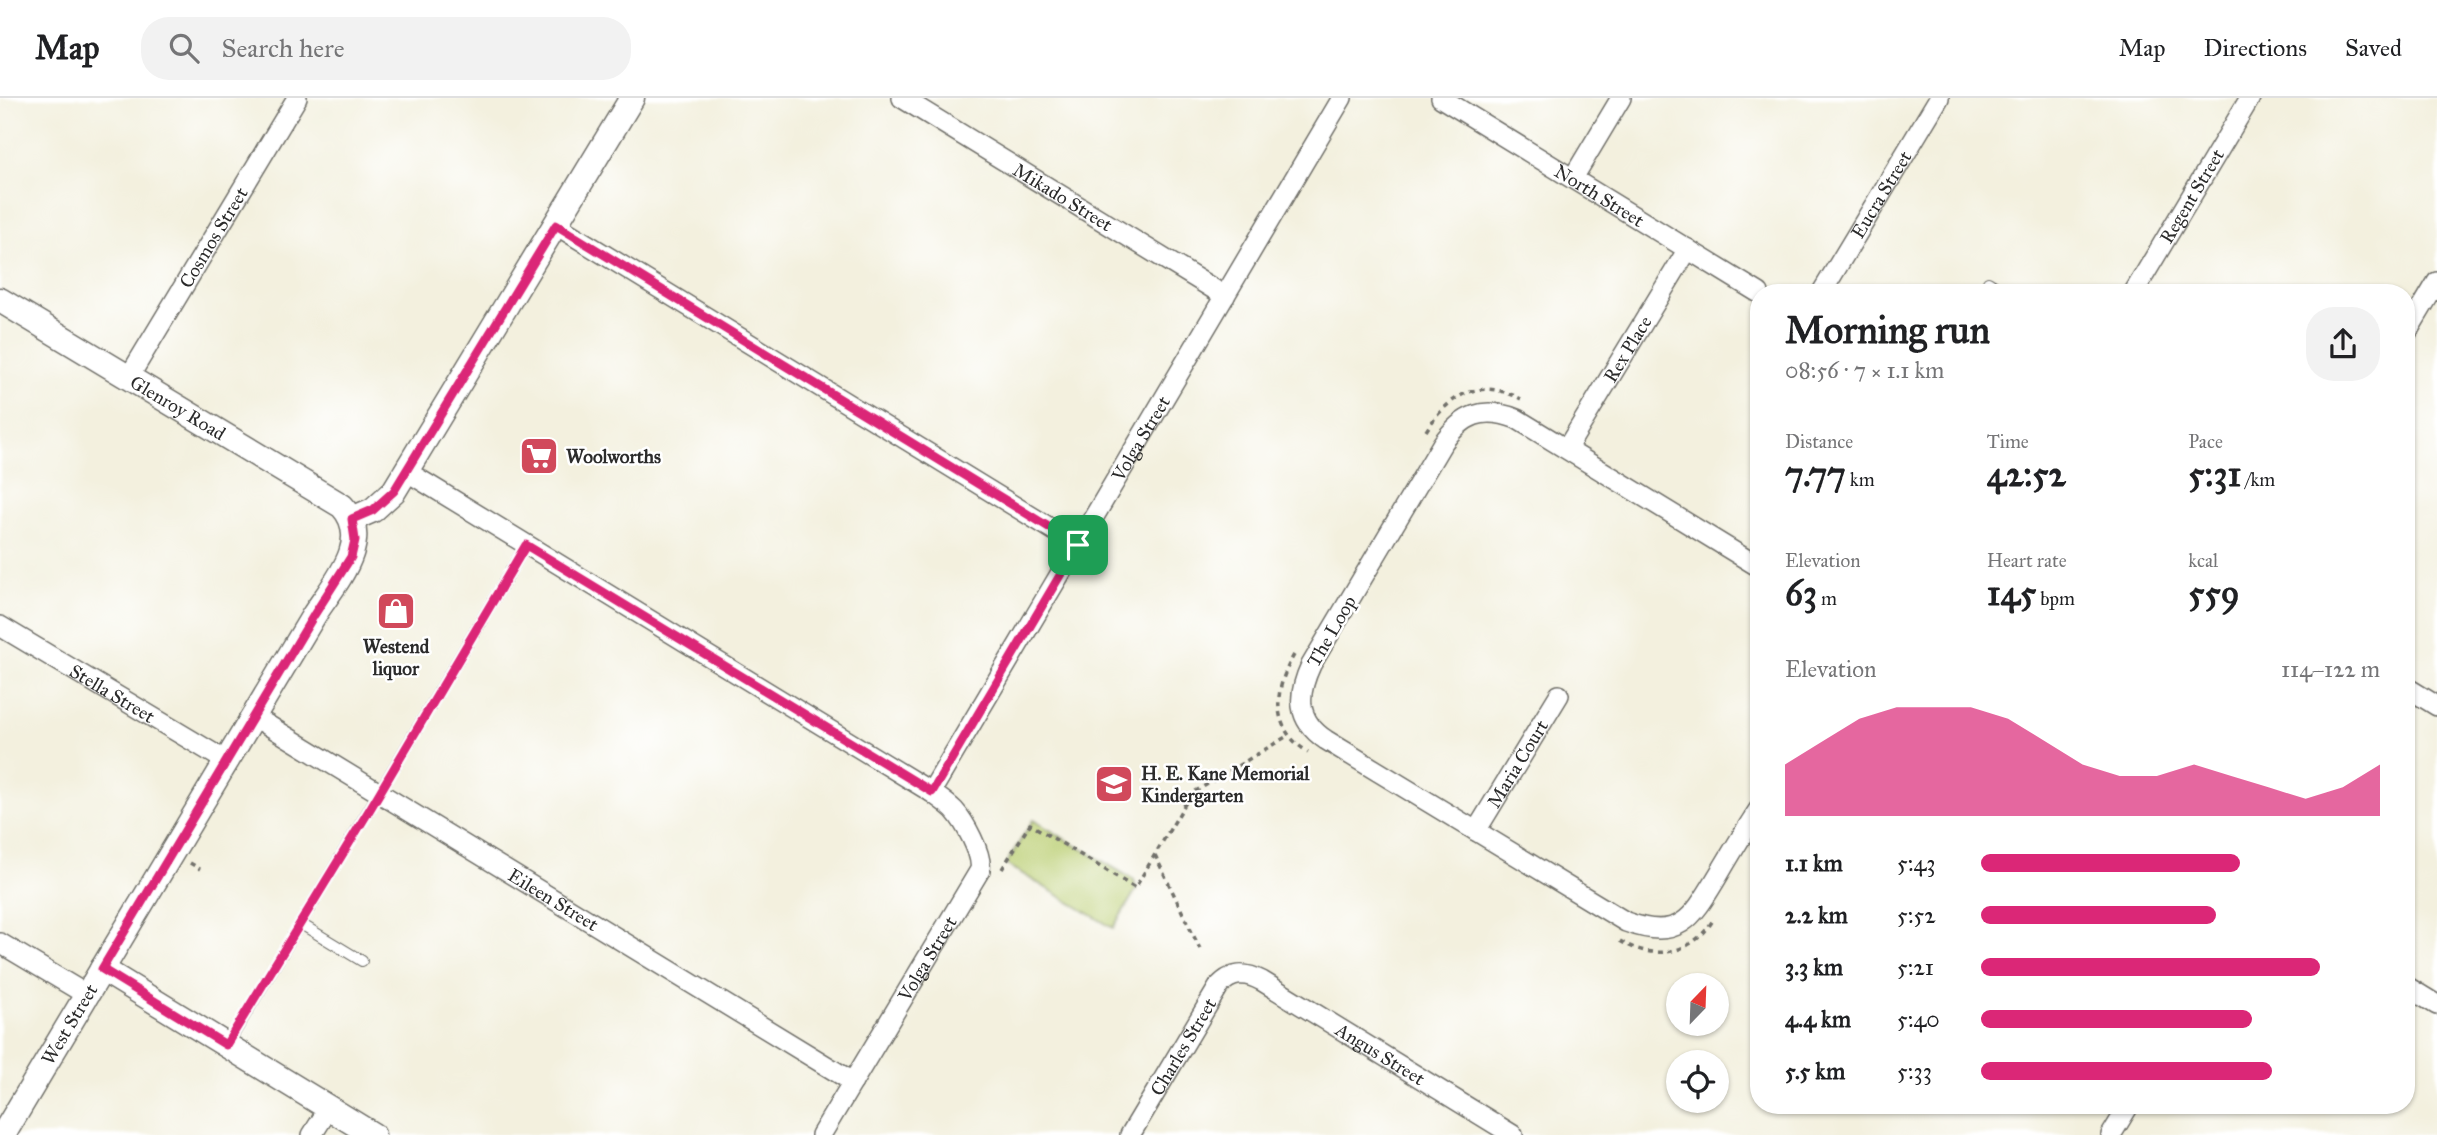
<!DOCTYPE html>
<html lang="en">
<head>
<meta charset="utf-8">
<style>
	body { margin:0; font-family:"IM FELL Great Primer",serif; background:#f2f2f2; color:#202124; height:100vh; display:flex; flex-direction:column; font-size:26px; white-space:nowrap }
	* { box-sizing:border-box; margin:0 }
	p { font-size:23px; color:#757577 }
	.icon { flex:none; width:38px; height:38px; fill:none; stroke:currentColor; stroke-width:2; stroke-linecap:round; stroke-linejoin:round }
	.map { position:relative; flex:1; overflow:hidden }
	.panel { position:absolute; left:1750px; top:186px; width:665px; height:830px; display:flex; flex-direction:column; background:#fff; border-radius:28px; box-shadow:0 2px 5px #0004 }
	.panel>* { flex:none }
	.needle { width:46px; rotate:23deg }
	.fabs { position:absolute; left:1666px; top:875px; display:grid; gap:14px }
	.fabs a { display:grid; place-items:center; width:63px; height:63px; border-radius:50%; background:#fff; box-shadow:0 2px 5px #0004; font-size:35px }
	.pin { position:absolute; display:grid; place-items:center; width:60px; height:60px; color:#fff; margin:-30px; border-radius:14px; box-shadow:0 4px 10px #0006 }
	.round { display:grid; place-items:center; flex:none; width:74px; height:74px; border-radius:28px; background:#f2f2f2 }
	.head { display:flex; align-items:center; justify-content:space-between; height:119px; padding:0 35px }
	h1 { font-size:38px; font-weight:700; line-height:52px }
	.figures { display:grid; grid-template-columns:repeat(3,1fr); gap:10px; height:119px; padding:7px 35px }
	.figures div { display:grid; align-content:center }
	.figures b { font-size:35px; font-weight:700 }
	.figures small { font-size:19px; font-weight:400 }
	.figures p { font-size:19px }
	.chart { height:196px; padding:14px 35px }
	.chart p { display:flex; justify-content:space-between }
	.chart svg { width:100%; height:126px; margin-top:7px; fill:#db2777; opacity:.7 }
	ul { padding:0 35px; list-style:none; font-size:23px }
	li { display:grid; grid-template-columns:112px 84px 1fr; align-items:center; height:52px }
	li i { height:18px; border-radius:9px; background:#db2777 }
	header { display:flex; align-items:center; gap:42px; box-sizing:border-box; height:98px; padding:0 35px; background:#fff; border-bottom:2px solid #e0e0e0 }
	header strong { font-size:33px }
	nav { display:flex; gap:38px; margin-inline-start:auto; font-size:24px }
	.search { width:490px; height:63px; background:#f2f2f2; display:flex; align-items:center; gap:18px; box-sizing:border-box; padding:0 24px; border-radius:28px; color:#757577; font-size:26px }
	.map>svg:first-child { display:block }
	.green { fill:#bace71; stroke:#727c4e; stroke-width:2 }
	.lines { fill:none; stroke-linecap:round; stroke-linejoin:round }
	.service-casing { stroke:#71706a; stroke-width:12 }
	.minor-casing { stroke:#71706a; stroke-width:22 }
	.tertiary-casing { stroke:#71706a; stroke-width:27 }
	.path { stroke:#71706a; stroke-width:3.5; stroke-dasharray:5 5; stroke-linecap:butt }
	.service { stroke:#fff; stroke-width:10 }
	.minor { stroke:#fff; stroke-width:19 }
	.tertiary { stroke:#fff; stroke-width:24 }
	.route-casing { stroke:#fff; stroke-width:14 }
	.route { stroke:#db2777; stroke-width:9 }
	.labels { text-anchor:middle; stroke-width:5; stroke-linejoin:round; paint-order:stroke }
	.street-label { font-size:19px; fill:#2b2b2b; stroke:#fff }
	.poi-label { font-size:19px; font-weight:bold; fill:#2b2b2b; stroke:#fff; text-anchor:start }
</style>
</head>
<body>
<header>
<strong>Map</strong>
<div class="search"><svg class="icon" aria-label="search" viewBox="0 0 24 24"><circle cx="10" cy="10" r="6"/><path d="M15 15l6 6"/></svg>Search here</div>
<nav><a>Map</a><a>Directions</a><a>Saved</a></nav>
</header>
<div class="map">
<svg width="2437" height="1037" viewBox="0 0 2437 1037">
	<rect width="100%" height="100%" fill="#fff"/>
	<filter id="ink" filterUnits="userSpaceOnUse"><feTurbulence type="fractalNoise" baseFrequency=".0143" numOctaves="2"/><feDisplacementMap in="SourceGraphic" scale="14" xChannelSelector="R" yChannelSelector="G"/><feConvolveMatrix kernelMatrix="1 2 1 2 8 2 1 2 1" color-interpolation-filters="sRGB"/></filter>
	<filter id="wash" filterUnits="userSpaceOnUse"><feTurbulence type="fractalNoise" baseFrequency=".00686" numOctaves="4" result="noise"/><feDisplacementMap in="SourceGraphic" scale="28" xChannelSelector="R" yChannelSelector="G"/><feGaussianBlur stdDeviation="1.57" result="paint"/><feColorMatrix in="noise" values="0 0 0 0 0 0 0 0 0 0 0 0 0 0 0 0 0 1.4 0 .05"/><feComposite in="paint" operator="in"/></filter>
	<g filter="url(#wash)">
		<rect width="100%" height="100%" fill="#f3f0de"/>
		<!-- green -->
		<polygon class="green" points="1033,722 1134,782 1136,792 1113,830 1006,766"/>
	</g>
	<g filter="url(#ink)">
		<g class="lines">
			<!-- service casing -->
			<g class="service-casing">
				<g id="service">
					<polyline points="1988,184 2005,194"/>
					<polyline points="301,826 362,863"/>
					<polyline points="227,947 379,695 526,447"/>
				</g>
			</g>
			<!-- minor casing -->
			<g class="minor-casing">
				<g id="minor">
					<path id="s1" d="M902,0L1225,198"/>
					<path id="s2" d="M1441,0L1759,195"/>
					<polyline points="1573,80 1621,0"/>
					<polyline points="556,127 1078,447"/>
					<path id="s3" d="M1822,194L1939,0"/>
					<path id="s4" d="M2134,194L2250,0"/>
					<polyline points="2406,236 2437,184"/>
					<path id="s5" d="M129,279L297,0"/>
					<path id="s6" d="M1567,350L1688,151"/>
					<polyline points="406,373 931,694"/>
					<path d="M1759,469L1517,321C1483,308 1463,316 1442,346L1311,567C1297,597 1296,622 1326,642L1626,824C1681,844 1693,819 1719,776C1732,754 1745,732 1759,711"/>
					<path id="s7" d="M0,528L226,663"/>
					<polyline points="2406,589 2437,608"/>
					<path id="s8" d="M253,618L853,984"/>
					<path id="s9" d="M1476,733L1559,597"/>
					<polyline points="0,845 87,897"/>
					<polyline points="2406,888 2437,907"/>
					<polyline points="312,1037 329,1010"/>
					<path id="s10" d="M821,1037L980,772C983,756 964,723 954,712C947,705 939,700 931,694L1342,0"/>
					<path id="s11" d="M1130,1037L1219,888C1232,874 1245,874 1262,883L1513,1037"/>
					<polyline points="2111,1037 2130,1006"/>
				</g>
			</g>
			<!-- tertiary casing -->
			<g class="tertiary-casing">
				<g id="tertiary">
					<path id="s12" d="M0,202L342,408C375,443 333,487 314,517L3,1037"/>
					<polyline points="352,421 373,412 394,393 632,0"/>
					<polyline points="102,871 373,1037"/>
				</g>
			</g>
			<!-- path -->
			<g class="path">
				<path d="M1426,333C1449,296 1480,279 1521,301"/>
				<path d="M1294,557C1274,591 1269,630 1308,654"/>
				<polyline points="1155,757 1200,851"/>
				<polyline points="190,765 200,771"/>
				<polyline points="1002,771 1030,726 1135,790 1191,696 1289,637"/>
				<path d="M1620,843C1654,863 1692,857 1713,822"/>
			</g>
			<!-- service -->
			<use href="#service" class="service"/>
			<!-- minor -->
			<use href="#minor" class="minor"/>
			<!-- tertiary -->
			<use href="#tertiary" class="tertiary"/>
		</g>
	</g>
	<g class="lines" filter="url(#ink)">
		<!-- route casing -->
		<g class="route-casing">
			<polygon id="route" points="556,127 1078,447 932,694 526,447 370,711 226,947 102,871 314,517 351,459 355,442 352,421 373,412 394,393"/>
		</g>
		<!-- route -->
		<use href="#route" class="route"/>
	</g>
	<!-- icons -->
	<defs>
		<g id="supermarket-square" transform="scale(2.0125)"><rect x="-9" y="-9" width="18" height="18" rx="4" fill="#d1495b" stroke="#fff"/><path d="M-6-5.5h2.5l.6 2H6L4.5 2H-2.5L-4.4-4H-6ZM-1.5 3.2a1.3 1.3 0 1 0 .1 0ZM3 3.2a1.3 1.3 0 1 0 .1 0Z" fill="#fff"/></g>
		<g id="shop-square" transform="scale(2.0125)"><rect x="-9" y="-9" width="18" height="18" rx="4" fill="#d1495b" stroke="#fff"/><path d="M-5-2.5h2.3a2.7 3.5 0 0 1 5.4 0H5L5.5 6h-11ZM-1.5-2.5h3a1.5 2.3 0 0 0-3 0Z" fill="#fff"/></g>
		<g id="school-square" transform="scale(2.0125)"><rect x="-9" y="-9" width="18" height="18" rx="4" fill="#d1495b" stroke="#fff"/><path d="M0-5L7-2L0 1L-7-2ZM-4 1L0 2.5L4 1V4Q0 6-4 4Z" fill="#fff"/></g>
	</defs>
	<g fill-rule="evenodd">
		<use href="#supermarket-square" x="539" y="358"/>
		<use href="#shop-square" x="396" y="513"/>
		<use href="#school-square" x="1114" y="686"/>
	</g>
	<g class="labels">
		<!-- street labels -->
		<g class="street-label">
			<text dy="7" stroke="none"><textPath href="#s2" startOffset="186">North Street</textPath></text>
			<text dy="7" stroke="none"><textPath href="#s3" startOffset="114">Eucra Street</textPath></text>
			<text dy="7" stroke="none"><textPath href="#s4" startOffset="112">Regent Street</textPath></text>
			<text dy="7" stroke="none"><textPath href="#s1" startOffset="189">Mikado Street</textPath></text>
			<text dy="7" stroke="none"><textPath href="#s5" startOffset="163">Cosmos Street</textPath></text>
			<text dy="7" stroke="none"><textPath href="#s6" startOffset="116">Rex Place</textPath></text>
			<text dy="7" stroke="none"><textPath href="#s12" startOffset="208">Glenroy Road</textPath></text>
			<text dy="7" stroke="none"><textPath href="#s10" startOffset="816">Volga Street</textPath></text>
			<text transform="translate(1331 533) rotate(-60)" y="7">The Loop</text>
			<text dy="7" stroke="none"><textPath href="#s7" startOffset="131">Stella Street</textPath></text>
			<text dy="7" stroke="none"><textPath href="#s9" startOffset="79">Maria Court</textPath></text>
			<text dy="7" stroke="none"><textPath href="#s8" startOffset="352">Eileen Street</textPath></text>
			<text dy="7" stroke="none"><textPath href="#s10" startOffset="206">Volga Street</textPath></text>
			<text transform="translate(69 926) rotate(-59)" y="7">West Street</text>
			<text dy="7" stroke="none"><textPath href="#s11" startOffset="103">Charles Street</textPath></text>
			<text dy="7" stroke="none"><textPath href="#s11" startOffset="360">Angus Street</textPath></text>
		</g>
		<!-- poi labels -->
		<g class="poi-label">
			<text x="566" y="365">Woolworths</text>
			<text x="396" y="555" text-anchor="middle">Westend<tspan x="396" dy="22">liquor</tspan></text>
			<text x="1141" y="682">H. E. Kane Memorial<tspan x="1141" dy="22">Kindergarten</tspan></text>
		</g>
	</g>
</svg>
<div class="fabs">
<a><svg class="needle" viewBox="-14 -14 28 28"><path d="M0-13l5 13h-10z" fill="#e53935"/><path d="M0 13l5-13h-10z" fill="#757577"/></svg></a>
<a><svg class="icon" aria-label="locate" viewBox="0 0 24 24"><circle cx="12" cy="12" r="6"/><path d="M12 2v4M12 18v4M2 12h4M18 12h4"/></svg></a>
</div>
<div class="pin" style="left:1078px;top:447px;background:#1e9e55"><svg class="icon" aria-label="arrive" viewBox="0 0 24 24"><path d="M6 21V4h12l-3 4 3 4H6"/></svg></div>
<section class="panel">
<div class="head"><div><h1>Morning run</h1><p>08:56 · 7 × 1.1 km</p></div><a class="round"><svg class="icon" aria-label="share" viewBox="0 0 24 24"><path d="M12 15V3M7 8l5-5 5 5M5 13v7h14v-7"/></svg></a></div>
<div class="figures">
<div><p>Distance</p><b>7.77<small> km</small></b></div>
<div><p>Time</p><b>42:52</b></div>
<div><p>Pace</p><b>5:31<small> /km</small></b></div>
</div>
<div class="figures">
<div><p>Elevation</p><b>63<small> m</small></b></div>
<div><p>Heart rate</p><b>145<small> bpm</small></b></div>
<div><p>kcal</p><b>559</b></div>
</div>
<div class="chart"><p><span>Elevation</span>114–122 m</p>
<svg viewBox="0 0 160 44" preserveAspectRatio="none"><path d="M0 44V26L10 18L20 10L30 6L40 6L50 6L60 10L70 18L80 26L90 30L100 30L110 26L120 30L130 34L140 38L150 34L160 26V44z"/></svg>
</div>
<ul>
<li><b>1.1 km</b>5:43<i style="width:65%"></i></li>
<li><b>2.2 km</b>5:52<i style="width:59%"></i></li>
<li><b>3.3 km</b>5:21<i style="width:85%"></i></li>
<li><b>4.4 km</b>5:40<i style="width:68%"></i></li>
<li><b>5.5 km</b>5:33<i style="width:73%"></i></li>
</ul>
</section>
</div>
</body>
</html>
